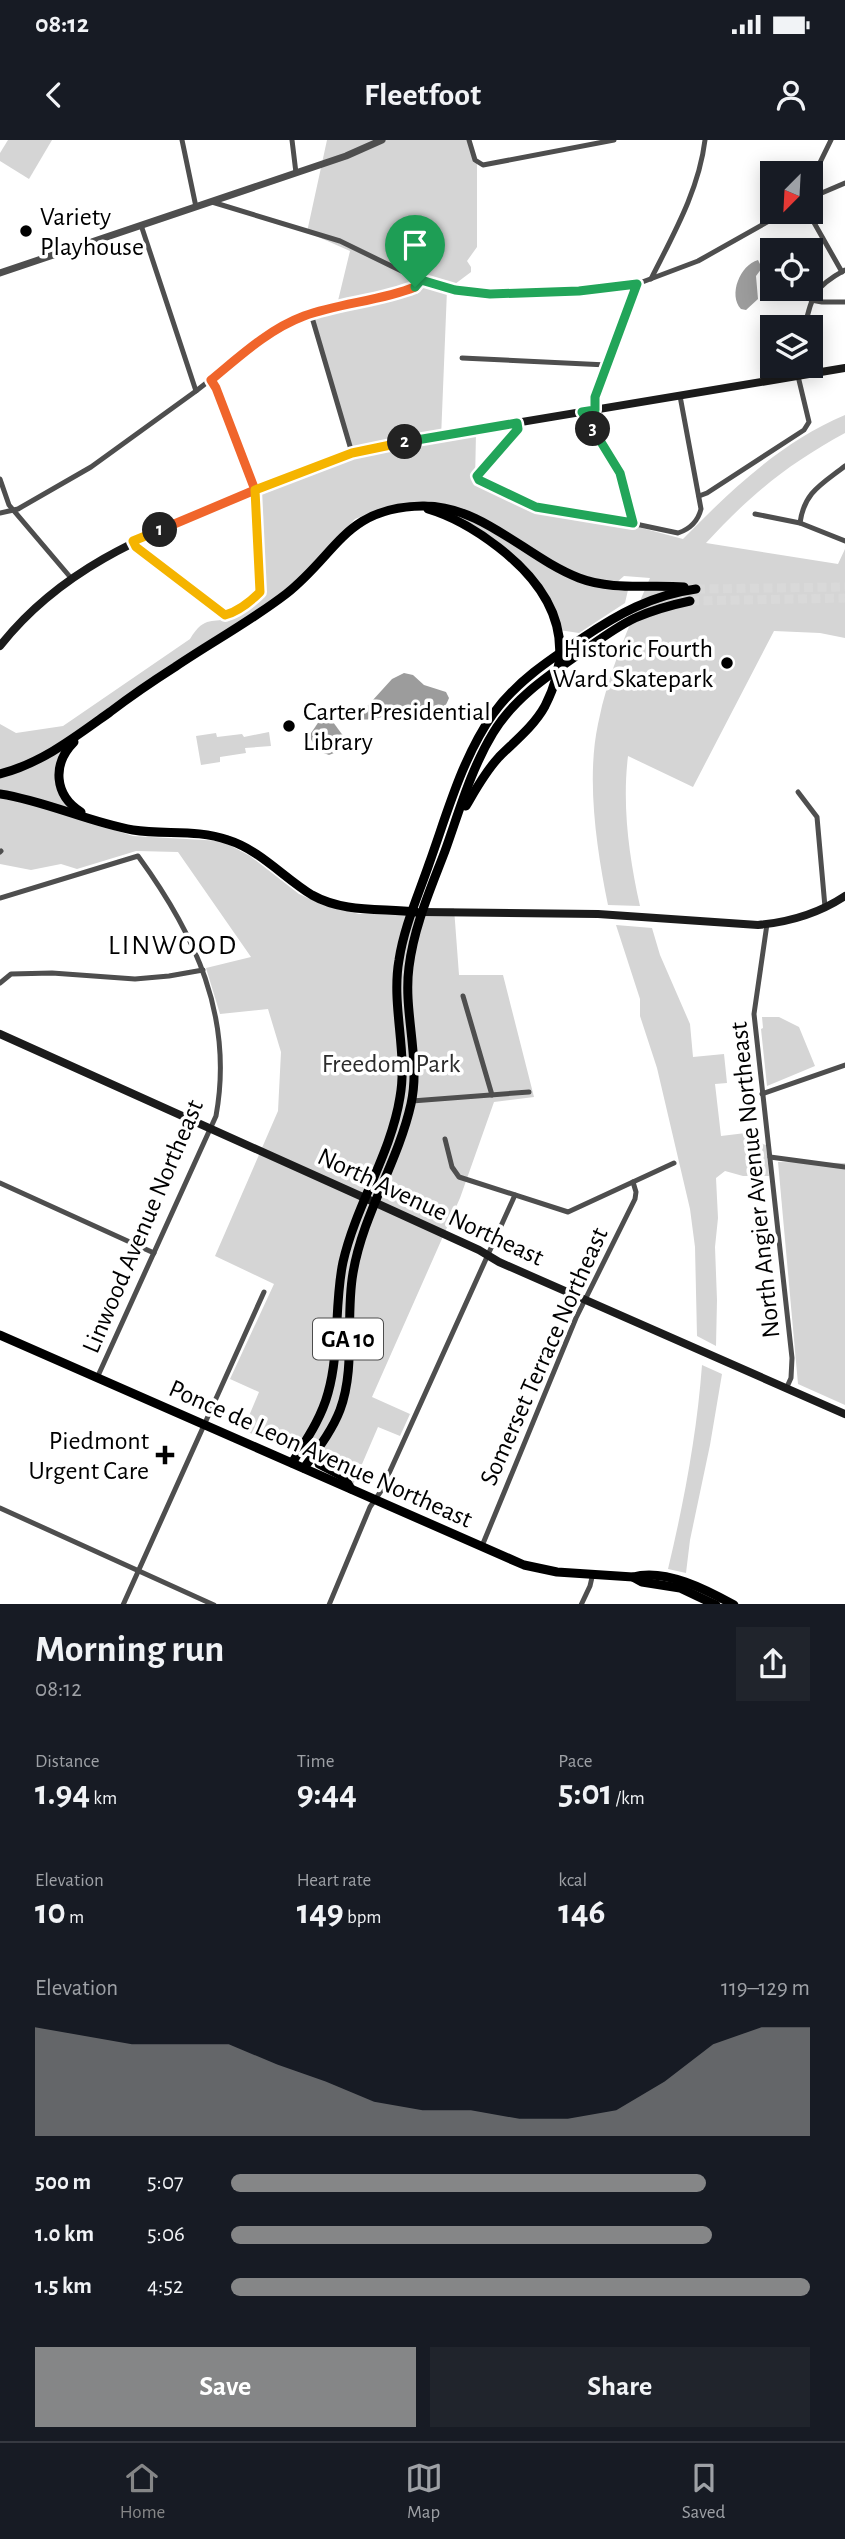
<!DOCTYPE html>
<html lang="en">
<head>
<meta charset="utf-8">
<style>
	body { margin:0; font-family:"Alegreya Sans",sans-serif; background:#20242c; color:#f1f3f6; height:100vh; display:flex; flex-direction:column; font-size:26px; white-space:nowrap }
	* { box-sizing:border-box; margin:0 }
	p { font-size:23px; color:#9ea1a6 }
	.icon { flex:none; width:38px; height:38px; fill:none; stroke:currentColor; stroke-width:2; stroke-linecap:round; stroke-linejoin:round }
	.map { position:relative; height:1464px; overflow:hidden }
	.drawer { display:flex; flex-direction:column; background:#171b24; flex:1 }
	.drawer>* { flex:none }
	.needle { width:46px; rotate:204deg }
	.fabs { position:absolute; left:760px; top:21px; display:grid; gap:14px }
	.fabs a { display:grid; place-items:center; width:63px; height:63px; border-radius:0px; background:#171b24; box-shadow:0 4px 18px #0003; font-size:35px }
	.pin { position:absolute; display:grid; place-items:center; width:60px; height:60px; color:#fff; margin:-72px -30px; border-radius:50% 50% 50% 0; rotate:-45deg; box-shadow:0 0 7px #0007 }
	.pin .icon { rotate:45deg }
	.km { position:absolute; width:35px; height:35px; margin:-18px; border-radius:50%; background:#222; color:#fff; font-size:19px; line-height:35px; text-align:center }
	.round { display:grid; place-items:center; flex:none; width:74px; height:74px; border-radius:0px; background:#20242c }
	.summary { display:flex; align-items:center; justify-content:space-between; height:119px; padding:0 35px }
	h1 { font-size:38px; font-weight:700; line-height:52px }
	.figures { display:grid; grid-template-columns:repeat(3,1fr); gap:10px; height:119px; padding:7px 35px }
	.figures div { display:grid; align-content:center }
	.figures b { font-size:35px; font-weight:700 }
	.figures small { font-size:19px; font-weight:400 }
	.figures p { font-size:19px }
	.chart { height:196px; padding:14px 35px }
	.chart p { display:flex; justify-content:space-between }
	.chart svg { width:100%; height:126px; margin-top:7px; fill:#858687; opacity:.7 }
	.action { display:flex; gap:14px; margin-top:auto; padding:14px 35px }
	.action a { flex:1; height:80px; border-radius:0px; background:#858687; color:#fff; font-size:28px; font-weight:700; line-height:80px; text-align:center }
	.action a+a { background:#20242c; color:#f1f3f6 }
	ul { padding:0 35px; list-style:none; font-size:23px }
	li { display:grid; grid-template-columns:112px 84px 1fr; align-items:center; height:52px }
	li i { height:18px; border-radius:9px; background:#858687 }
	.status { display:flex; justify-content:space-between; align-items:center; height:49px; padding:0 35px; background:#171b24; direction:ltr }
	.status svg { height:19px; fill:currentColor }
	header { display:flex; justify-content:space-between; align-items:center; height:91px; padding:0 35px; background:#171b24; font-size:32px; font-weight:700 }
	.tabs { display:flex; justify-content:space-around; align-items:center; height:98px; border-top:2px solid #363941; background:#171b24; font-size:19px; color:#9ea1a6 }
	.tabs a { display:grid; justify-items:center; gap:4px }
	.tabs .active { color:#858687 }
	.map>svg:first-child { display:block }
	.green { fill:#d5d5d5 }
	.water { fill:#9c9c9c }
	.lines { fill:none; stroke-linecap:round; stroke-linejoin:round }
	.trunk-tunnel { stroke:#d9d9d9; stroke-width:9; stroke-dasharray:9 4.5; stroke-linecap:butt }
	.minor { stroke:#4e4e4e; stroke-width:5 }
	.tertiary { stroke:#4e4e4e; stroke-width:7 }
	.secondary { stroke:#1b1b1b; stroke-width:8 }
	.trunk { stroke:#000; stroke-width:9 }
	.split-1-casing { stroke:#fff; stroke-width:14 }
	.split-2-casing { stroke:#fff; stroke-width:14 }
	.split-3-casing { stroke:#fff; stroke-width:14 }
	.split-4-casing { stroke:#fff; stroke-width:14 }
	.split-1 { stroke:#f0652b; stroke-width:9 }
	.split-2 { stroke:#f5b400; stroke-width:9 }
	.split-3 { stroke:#22a559; stroke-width:9 }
	.split-4 { stroke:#22a559; stroke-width:9 }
	.poi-dot { fill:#000; stroke:#fff; stroke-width:2.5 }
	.labels { text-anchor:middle; stroke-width:7; stroke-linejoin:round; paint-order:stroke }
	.shield { fill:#fff; stroke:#4c4c4c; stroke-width:2 }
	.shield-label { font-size:24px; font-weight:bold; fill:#000 }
	.poi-label { font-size:26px; fill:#000; stroke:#fff; text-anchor:start }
	.park-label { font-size:26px; fill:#2c2c2c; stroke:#fff }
	.street-label { font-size:26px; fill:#000; stroke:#fff }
	.neighbourhood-label { font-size:28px; letter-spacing:2px; fill:#000; stroke:#fff }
</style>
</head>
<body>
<div class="status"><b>08:12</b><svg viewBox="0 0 49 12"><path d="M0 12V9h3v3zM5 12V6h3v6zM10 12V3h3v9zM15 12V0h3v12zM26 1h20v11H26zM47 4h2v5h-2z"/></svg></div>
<header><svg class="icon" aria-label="back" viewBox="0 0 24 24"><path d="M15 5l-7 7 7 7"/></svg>Fleetfoot<svg class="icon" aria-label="person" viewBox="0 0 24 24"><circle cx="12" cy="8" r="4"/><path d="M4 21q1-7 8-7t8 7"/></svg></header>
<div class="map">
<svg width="845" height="1465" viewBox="0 0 845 1465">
	<rect width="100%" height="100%" fill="#fff"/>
	<!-- green -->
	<g class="green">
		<polygon points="8,0 52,0 29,39 0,21 0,13"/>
		<path d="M327,0H467L477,22V107L467,121L471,127V132L447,150L441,298L476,292L475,343L530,371L638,387L683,399C731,350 781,302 845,275V293C788,324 750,355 706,403L838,424L845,409V498L820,493L774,491L693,647L628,616C622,666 629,717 640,766L608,765C597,711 586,640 598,584C608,533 629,486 650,438L624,436L616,443L577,434L458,369L428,361L382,368L355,379L307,431L270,462L71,597L55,633L62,659L75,677L133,696L222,701L250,716L299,754L326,766L359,774L454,768L459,835H503L534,957L494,962L460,1058L372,1257L410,1274L400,1296L378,1287L353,1345L322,1324L243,1290L259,1252L230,1239L274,1144L215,1116L278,971L281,912L268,869L220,874L206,828L251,817L178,712L136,711L77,729L61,724L31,730L0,724V584L16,593L63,586L190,499C206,473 212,486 232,476C243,470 254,459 264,452L260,355L354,318L314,178L336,169L350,111L307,92Z"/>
		<polygon points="444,370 466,377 569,437 628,450 625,463 579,493 559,490 538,441"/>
		<polygon points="269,592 271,606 245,608 246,613 220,617 220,622 201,625 196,596 216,593 217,597 242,594 244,597"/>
		<polygon points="616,785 652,788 660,815 690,884 693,917 724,914 727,943 715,944 721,996 754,992 760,1003 766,1005 769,1036 743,1036 725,1031 716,1038 718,1078 715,1107 717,1160 716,1206 697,1196 695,1107 690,1069 657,928 640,876 640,859"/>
		<polygon points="762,877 779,877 799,887 815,926 767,946 761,889 763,888"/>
		<polygon points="778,1022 845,1023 845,1265 798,1244"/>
		<path d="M702,1225L722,1234L710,1305L690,1400L686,1433L668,1429C684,1362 697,1293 702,1225Z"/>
	</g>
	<!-- water -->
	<g class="water">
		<path d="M758,120L762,128L756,136L758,159L746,170L741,169C728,155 740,125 758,120Z"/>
		<path d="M404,533L413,535L424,545L446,552L449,558C446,566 440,576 431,578C422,580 414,570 404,571C389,573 376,582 360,579L362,572L392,539Z"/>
		<polygon points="322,577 333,582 344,597 334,613 329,615 318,611 309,596"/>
	</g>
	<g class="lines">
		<!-- trunk-tunnel -->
		<g class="trunk-tunnel">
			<polyline points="696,449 845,447"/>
			<polyline points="690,461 845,458"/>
		</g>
		<!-- minor -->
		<g class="minor">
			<polyline points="182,0 196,67"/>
			<polyline points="292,0 296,33"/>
			<polyline points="469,0 475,20 483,25 614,0"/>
			<polyline points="810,43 831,0"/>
			<polyline points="810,58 845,43"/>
			<polyline points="212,62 340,101 420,140 472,152 518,155 608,149 637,144 698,121 785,72"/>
			<polyline points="808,72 842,132"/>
			<polyline points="141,85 196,251"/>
			<path d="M651,139C673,95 699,50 705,0"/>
			<polyline points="811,160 822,162 845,162"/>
			<polyline points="311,174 352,313"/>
			<path d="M805,187C811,155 816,146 845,130"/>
			<polyline points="462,218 607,225"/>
			<polyline points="595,270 595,257 637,144"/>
			<polyline points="582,272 620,333 633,383"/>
			<path d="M517,283L518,289L477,336L482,342L535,367L593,375L678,393C690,389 698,381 701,369L680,256"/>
			<polyline points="0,339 9,365 71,438"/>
			<polyline points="699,356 707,353 804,290 809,282 798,236 799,226"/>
			<polyline points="0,373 18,369 91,327 196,251 269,194 287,183 311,174 412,148 420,140"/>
			<polyline points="755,374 800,383 845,401"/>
			<path d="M800,383C804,352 822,344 845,326"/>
			<polyline points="133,401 139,411 225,475 244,466 260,452 255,350 216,248 211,240"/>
			<polyline points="798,652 817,677 825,767"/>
			<polyline points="0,712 1,711"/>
			<path d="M0,758L138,716C195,794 234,877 216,976L97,1238"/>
			<polyline points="767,784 754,874 792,1218 791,1238 786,1249"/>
			<polyline points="0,843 11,834 52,833 135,839 169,836 203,830"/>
			<polyline points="463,856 492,955"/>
			<polyline points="762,954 845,925"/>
			<polyline points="412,961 529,952"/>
			<polyline points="445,999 452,1027 459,1037 568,1072 674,1023"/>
			<polyline points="770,1017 845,1027"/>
			<polyline points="0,1043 154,1113"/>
			<polyline points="0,1368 214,1465"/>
			<polyline points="482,1406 576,1178 635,1059 636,1052 633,1042"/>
			<polyline points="123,1465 264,1152"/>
			<polyline points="329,1465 370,1367 381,1351 515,1055"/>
			<polyline points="581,1465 590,1446 593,1433"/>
		</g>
		<!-- tertiary -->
		<polyline class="tertiary" points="0,133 346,16 382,0"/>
		<!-- secondary -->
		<g class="secondary">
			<path d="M0,506C63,426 149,394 240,357C290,336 338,315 390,304L845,228"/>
			<path d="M422,772L598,774L758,785C790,782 818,774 845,756"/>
			<polyline points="0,894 376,1063 479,1110 499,1122 845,1274"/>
		</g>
		<!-- trunk -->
		<g class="trunk">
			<path d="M428,369C455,377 476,390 498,407C551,448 579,500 545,566C534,586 515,601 499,617C485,632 476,649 466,666"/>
			<path d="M74,602C52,624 54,655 81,672"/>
			<path d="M0,634C42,623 75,597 110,572C131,556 153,541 175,527C212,502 251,481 286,454C338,413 345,367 423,366C482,365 527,418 579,438C613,451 649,444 684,447"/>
			<path d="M0,654C46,661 88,682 133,690C165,695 197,689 228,700C260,710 284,738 312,755C344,773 381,768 416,772"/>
			<polyline points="0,1195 524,1425 557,1432 633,1437 642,1442 680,1448 716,1465"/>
			<polyline points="317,1309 319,1324 344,1337 351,1349"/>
			<path d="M292,1323C306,1300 321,1279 328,1253C340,1211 334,1164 343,1122C356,1065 391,1014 400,957C408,912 391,865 399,820C404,787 418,756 429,724C447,674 462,618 493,574C516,542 549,520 581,499C618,474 652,455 696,449"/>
			<path d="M304,1328C317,1310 332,1291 340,1270C356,1227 345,1178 353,1133C363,1074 398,1022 411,964C421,919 403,872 409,827C414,786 431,748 445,711C459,672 471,629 493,593C514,558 549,535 582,512C599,500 616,487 635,478C653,470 671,465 690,461"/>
			<path d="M633,1437C665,1428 707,1450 734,1465"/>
		</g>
	</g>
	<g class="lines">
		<!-- split-1 casing -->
		<g class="split-1-casing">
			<path id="split-1" d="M160,390L255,350L216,248L211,240C240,216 269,189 304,176C340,163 380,161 415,147"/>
		</g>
		<!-- split-2 casing -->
		<g class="split-2-casing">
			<path id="split-2" d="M160,390L133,401L136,407L225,475C239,471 250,462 260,452L255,350L352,313L405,302"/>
		</g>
		<!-- split-3 casing -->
		<g class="split-3-casing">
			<polyline id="split-3" points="405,302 517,283 518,289 477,336 479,340 536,367 633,383 620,333 593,289"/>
		</g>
		<!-- split-4 casing -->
		<g class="split-4-casing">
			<polyline id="split-4" points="415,147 421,140 455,150 490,154 579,151 637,144 595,257 595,270 582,272 593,289"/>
		</g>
		<!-- split-1 -->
		<use href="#split-1" class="split-1"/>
		<!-- split-2 -->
		<use href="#split-2" class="split-2"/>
		<!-- split-3 -->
		<use href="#split-3" class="split-3"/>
		<!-- split-4 -->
		<use href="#split-4" class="split-4"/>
	</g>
	<!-- markers -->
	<g class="poi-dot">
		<circle cx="26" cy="91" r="7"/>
		<circle cx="727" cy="523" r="7"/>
		<circle cx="289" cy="586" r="7"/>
		<path d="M161.5 1304.5h7v7h7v7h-7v7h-7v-7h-7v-7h7z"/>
	</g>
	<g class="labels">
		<!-- shield labels -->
		<rect class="shield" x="313" y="1178.5" width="70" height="41" rx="5"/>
		<g class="shield-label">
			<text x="348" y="1207">GA 10</text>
		</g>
		<!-- poi labels -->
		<g class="poi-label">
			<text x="40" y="85">Variety<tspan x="40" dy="30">Playhouse</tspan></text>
			<text x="713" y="517" text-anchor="end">Historic Fourth<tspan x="713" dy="30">Ward Skatepark</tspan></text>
			<text x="303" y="580">Carter Presidential<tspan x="303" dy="30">Library</tspan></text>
			<text x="149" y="1309" text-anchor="end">Piedmont<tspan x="149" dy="30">Urgent Care</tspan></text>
		</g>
		<!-- park labels -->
		<g class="park-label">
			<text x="391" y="932">Freedom Park</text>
		</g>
		<!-- street labels -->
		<g class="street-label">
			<text transform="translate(754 1040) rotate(-96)" y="9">North Angier Avenue Northeast</text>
			<text transform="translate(431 1066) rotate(25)" y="9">North Avenue Northeast</text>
			<text transform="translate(142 1086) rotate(-67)" y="9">Linwood Avenue Northeast</text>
			<text transform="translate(543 1216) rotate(-66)" y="9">Somerset Terrace Northeast</text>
			<text transform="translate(321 1313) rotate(24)" y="9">Ponce de Leon Avenue Northeast</text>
		</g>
		<!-- neighbourhood labels -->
		<g class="neighbourhood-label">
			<text x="173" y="814">LINWOOD</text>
		</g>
	</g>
</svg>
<div class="fabs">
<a><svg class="needle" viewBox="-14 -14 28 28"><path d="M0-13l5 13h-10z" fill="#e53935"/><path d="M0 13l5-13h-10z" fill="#9ea1a6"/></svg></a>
<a><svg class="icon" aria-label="locate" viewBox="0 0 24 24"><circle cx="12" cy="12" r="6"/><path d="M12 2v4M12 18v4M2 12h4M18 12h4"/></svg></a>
<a><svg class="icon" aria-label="layers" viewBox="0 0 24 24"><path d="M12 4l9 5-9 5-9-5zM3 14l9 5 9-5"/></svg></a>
</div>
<div class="pin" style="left:415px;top:147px;background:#1e9e55"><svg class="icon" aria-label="arrive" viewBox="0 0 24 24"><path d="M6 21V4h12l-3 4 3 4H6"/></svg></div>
<b class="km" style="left:160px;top:390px">1</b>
<b class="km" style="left:405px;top:302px">2</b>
<b class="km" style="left:593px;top:289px">3</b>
</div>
<section class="drawer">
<div class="summary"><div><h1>Morning run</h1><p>08:12</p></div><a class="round"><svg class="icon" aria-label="share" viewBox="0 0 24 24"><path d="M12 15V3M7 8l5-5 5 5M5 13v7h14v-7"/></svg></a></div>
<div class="figures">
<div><p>Distance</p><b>1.94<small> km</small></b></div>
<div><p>Time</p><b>9:44</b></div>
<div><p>Pace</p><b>5:01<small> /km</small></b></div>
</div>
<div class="figures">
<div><p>Elevation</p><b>10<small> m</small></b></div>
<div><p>Heart rate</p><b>149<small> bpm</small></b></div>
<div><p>kcal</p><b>146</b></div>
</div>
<div class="chart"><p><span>Elevation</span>119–129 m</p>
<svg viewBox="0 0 160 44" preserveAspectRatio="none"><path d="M0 44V6L10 9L20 12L30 12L40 12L50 19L60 25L70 32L80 35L90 35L100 38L110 38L120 35L130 25L140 12L150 6L160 6V44z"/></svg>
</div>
<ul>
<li><b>500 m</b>5:07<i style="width:82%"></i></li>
<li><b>1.0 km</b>5:06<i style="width:83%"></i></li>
<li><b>1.5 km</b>4:52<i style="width:100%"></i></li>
</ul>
<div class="action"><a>Save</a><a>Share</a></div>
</section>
<nav class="tabs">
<a class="active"><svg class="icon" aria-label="home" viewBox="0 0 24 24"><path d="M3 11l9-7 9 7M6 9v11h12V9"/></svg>Home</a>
<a><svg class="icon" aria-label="map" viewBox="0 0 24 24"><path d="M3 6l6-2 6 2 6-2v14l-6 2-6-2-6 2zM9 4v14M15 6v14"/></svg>Map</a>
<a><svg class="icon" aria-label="saved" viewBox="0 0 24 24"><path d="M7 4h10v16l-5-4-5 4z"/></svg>Saved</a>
</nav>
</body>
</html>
